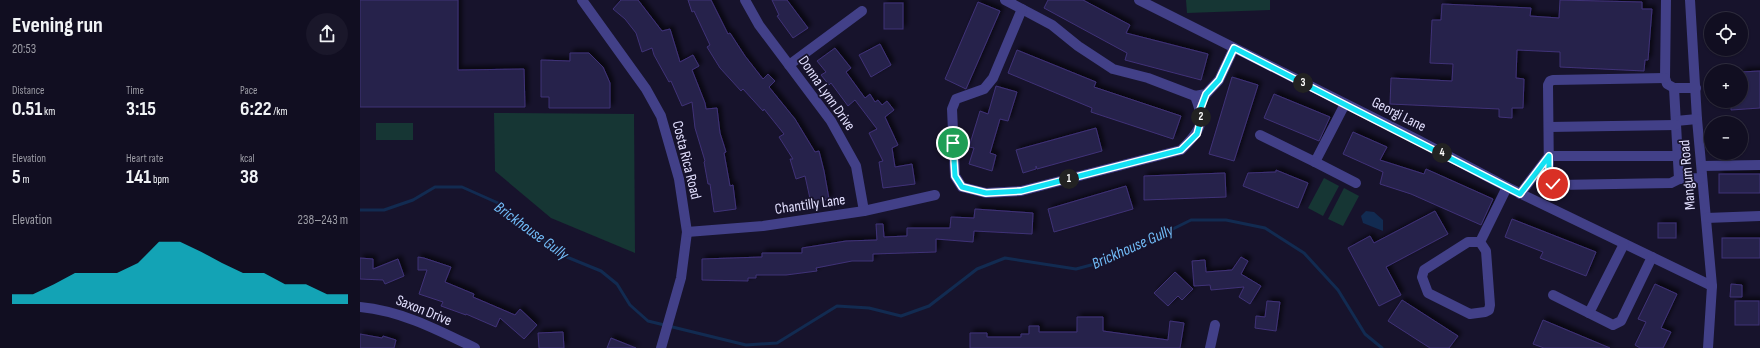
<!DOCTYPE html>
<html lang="en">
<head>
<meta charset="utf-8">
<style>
	body { margin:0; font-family:"Sofia Sans Condensed",sans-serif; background:#1a172a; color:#f1f3f6; height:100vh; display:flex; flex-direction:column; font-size:15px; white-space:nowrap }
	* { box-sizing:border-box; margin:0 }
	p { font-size:13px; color:#9c9ca5 }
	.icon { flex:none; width:22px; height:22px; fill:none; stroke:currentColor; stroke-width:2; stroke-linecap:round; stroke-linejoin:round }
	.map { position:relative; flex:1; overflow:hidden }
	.sheet { display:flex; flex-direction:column; background:#110e21; width:360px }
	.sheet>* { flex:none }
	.buttons { position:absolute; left:1344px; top:12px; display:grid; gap:8px }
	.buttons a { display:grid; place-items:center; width:44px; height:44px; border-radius:50%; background:#110e21; box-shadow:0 1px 3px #0004,0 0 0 1px #302e3f; font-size:20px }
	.pin { position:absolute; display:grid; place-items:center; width:34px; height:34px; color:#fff; margin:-17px; border:2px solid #fff; border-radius:50%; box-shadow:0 1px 4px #0007 }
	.km { position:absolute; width:20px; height:20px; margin:-10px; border-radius:50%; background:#222; color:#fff; font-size:11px; line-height:20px; text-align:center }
	.round { display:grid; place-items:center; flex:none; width:42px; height:42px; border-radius:21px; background:#1a172a }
	.headline { display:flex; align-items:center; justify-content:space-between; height:68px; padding:0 12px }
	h1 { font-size:22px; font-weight:700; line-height:30px }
	.metrics { display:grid; grid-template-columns:repeat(3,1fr); gap:6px; height:68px; padding:4px 12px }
	.metrics div { display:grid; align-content:center }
	.metrics b { font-size:20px; font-weight:700 }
	.metrics small { font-size:11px; font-weight:400 }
	.metrics p { font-size:11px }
	.chart { height:112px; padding:8px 12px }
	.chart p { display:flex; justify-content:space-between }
	.chart svg { width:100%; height:72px; margin-top:4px; fill:#15e2f4; opacity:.7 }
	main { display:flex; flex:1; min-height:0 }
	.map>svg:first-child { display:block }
	.park { fill:#163634 }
	.water { fill:#122b51 }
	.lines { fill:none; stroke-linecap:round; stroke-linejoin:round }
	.stream { stroke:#122b51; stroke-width:3 }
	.building { fill:#28204c; stroke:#3f3377; filter:url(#shadow) }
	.minor { stroke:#424088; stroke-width:10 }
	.route-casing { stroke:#fff; stroke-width:8 }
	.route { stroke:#15e2f4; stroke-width:5 }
	.labels { text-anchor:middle; stroke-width:3.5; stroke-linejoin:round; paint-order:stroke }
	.street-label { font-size:15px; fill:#e2dffe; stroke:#17132c }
	.water-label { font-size:16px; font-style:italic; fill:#72bdf9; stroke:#17132c }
</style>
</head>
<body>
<main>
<section class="sheet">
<div class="headline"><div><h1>Evening run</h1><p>20:53</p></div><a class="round"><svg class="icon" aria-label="share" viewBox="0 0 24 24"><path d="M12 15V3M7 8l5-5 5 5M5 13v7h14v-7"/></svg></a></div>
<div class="metrics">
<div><p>Distance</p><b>0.51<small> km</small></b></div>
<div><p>Time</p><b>3:15</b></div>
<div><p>Pace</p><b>6:22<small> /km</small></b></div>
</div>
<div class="metrics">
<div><p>Elevation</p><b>5<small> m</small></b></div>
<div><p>Heart rate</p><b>141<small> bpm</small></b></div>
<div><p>kcal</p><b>38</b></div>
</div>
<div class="chart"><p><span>Elevation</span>238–243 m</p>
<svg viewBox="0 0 160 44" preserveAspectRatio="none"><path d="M0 44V38L10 38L20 32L30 25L40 25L50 25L60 19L70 6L80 6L90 12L100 19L110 25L120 25L130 32L140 32L150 38L160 38V44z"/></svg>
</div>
</section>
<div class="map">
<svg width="1400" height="348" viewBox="0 0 1400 348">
	<defs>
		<filter id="shadow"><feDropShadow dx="3.5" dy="-3.5" stdDeviation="2" flood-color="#0009"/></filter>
	</defs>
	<rect width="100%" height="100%" fill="#17132c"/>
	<!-- park -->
	<g class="park">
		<polygon points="826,0 910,0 910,10 827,13"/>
		<polygon points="134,113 274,114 275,253 191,218 135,171"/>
		<rect x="16" y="123" width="37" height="17"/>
		<polygon points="964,178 979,186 963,216 948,208"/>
		<polygon points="984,188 999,196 983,226 968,219"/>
	</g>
	<!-- water -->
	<polygon class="water" points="1006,211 1014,212 1023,220 1023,231 1003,223 1001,216"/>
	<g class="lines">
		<!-- stream -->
		<polyline class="stream" points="0,210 24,210 53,200 75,187 102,187 138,203 202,255 241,271 257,284 270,305 288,321 386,345 417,343 477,306 509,308 541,316 569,306 617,269 645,258 716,269 750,260 831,220 866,220 905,228 944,253 978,290 1005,334 1022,348"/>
	</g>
	<!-- building -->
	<g class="building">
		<polygon points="0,0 98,0 98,70 164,69 165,107 0,107"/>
		<polygon points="261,0 278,0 302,31 310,29 320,62 333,55 339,66 332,70 345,103 346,109 357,108 360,133 366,152 364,153 370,186 373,185 376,209 354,212 350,184 348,184 344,162 345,161 335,128 332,102 322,106 311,81 309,82 294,55 292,48 282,52 276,33 265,19 253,9"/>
		<polygon points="328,0 351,0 368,34 370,33 385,56 403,79 408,74 415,81 409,87 435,119 455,152 459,151 464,171 469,199 451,203 445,176 436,179 430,159 433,159 419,137 424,134 404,109 403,111 383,89 381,91 360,68 347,47 350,45 334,11 332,12"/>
		<polygon points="412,0 427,0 448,28 433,38 417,16 419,15"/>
		<polygon points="688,0 723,0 770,25 766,33 848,54 841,80 765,60 767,53 684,8"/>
		<polygon points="1200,0 1282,2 1282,9 1292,9 1288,60 1285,60 1284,71 1200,67 1200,52 1157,50 1156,78 1164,79 1163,108 1152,108 1152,118 1139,117 1139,109 1030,104 1031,78 1092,81 1093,64 1070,63 1072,20 1081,20 1082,4 1171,8 1170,16 1199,18"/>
		<polygon points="618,2 640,11 606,89 585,79"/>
		<rect x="524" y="3" width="19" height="26"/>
		<polygon points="520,44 531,65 511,77 499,55"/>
		<polygon points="475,48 491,68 486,72 505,98 510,94 515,102 518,100 522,105 527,101 534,110 525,117 538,145 532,148 535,167 552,164 555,184 523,188 519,162 523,161 509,133 517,129 495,100 488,106 471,83 469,85 461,75 466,72 457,61"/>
		<polygon points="657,50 736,82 734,87 821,116 813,139 731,112 732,108 648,73"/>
		<polygon points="210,53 229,53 243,67 250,83 250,108 189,108 189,97 181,97 181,60 210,61"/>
		<polygon points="1400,71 1400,108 1371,110 1371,101 1381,101 1381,72"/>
		<polygon points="872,77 898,85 874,161 849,154"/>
		<polygon points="636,86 657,92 648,121 640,119 630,153 636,155 632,171 609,164 614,148 609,147 620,111 628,114"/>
		<polygon points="914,94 970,117 959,141 904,118"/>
		<polygon points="736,128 742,151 677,169 676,166 676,169 663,173 656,150"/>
		<polygon points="993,132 1027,147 1020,160 1064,174 1066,169 1133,199 1121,225 1051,194 1020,184 1023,172 983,154"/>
		<polygon points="916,170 948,183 938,208 883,186 888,173 916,172"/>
		<polygon points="865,173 866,197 784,200 784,176"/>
		<rect x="1359" y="174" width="41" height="19"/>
		<polygon points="766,186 773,209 694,232 688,209"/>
		<polygon points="615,209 673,213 672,234 614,231 613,242 576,239 576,252 513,254 513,261 492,261 456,268 457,271 426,275 396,275 396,278 388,278 388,281 342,280 342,259 402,257 402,253 442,253 442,248 486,241 517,240 516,224 523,224 524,237 547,236 547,228 590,228 591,217 614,218"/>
		<polygon points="1075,211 1088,234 1026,267 1041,295 1019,306 988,248 1010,236 1014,243"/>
		<polygon points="1152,219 1236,252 1226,276 1180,258 1183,252 1145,237"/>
		<rect x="1298" y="223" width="18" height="15"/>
		<rect x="1362" y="238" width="38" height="20"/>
		<polygon points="58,257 64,258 91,267 85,282 114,294 113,297 155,315 160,309 177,325 164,339 140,318 136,327 106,314 106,315 81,306 83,302 59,294 67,270 58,270"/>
		<polygon points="881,257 888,261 881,274 901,286 890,304 879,297 884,287 851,290 850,285 834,286 832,261 845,260 846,272 872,270"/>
		<polygon points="0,258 13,259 13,269 38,259 44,276 25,284 23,280 0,279"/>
		<polygon points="815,272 833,289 822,300 818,296 808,306 794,293"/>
		<polygon points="1295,284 1317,294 1301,328 1311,332 1303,348 1280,348 1275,345 1286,322 1278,319"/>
		<polygon points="1371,284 1382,285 1382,297 1370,297"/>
		<polygon points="1042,300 1098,336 1089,348 1070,348 1028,321"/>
		<polygon points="907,301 920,302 916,331 895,328 896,316 905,317"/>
		<rect x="1375" y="301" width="24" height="24"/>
		<polygon points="717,317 743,317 743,331 808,340 810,321 824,323 820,348 610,348 610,333 627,333 627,337 661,337 661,334 669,334 669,326 679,326 679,332 717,332"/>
		<polygon points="1183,320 1250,348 1184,348 1173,344"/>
		<polygon points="203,332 204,348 179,348 178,333"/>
		<polygon points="0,334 22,338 23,336 36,340 34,348 0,348"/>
		<polygon points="251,338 276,348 247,348"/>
	</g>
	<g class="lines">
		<!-- minor -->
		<g class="minor">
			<polyline points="222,0 286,89 301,116 319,179 327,232 321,278 301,348"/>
			<polyline points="385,0 399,25 471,121 496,166 504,211"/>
			<polyline points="645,0 692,25 718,46 753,69 788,78 835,96 846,94 859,80 874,48"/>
			<polyline points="779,0 1058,140 1147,187 1352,286"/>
			<polyline points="1306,0 1305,78 1307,84 1314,88 1336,88"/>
			<polyline points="1330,0 1337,119 1352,286 1348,348"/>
			<path d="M662,9L633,78L624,89L596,99L592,109L595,176L602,187L626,193L661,191L821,150C841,130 846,123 835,96"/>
			<polyline points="429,65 502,11"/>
			<polyline points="1305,78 1193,80 1190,81 1188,85 1189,179 1193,184 1198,185 1311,183 1319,179 1342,178"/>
			<polyline points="1314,88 1319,179"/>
			<polyline points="1316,121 1337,119"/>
			<polyline points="1189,127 1316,125"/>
			<polyline points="900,135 955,162 985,104"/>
			<polyline points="1189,156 1318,156"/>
			<polyline points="955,162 996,183"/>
			<polyline points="1342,166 1400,165"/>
			<polyline points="1160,194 1189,156"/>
			<polyline points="1346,218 1400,216"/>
			<polyline points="327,232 403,226 504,211 575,195"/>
			<polyline points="1120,242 1108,242 1064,270 1062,277 1068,293 1110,314 1125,312 1129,310 1130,305 1126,251 1120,242 1147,187"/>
			<polyline points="1264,244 1229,313 1253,325 1261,321 1292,257"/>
			<polyline points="1193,295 1229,313"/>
			<path d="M0,307C42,311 78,330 115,348"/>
			<polyline points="850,348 855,325"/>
		</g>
	</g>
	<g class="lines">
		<!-- route casing -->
		<g class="route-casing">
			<polyline id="route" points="593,143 595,176 602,187 626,193 661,191 821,150 837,134 841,119 840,110 846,94 859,80 874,48 1160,194 1189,156 1189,179 1193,184"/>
		</g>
		<!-- route -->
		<use href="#route" class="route"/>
	</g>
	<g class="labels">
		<!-- street labels -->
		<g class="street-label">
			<text transform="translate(467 93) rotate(55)" y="5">Donna Lynn Drive</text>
			<text transform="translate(1039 114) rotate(27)" y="5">Georgi Lane</text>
			<text transform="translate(327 160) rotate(76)" y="5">Costa Rica Road</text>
			<text transform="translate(1327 175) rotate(-95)" y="5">Mangum Road</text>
			<text transform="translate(450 204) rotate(-8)" y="5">Chantilly Lane</text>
			<text transform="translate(64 310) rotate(22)" y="5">Saxon Drive</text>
		</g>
		<!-- water labels -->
		<g class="water-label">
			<text transform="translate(172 230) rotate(36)" y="6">Brickhouse Gully</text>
			<text transform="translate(772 246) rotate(-24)" y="6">Brickhouse Gully</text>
		</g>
	</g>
</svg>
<div class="buttons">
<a><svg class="icon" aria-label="locate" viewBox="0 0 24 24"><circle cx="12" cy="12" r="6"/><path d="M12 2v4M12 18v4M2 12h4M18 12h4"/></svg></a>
<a>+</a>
<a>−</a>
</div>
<div class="pin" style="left:593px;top:143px;background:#1e9e55"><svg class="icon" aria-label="arrive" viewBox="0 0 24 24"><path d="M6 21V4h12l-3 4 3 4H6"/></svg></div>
<div class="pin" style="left:1193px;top:184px;background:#d93025"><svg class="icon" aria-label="check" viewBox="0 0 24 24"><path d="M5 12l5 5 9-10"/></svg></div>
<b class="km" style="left:709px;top:179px">1</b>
<b class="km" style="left:841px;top:117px">2</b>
<b class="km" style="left:943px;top:83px">3</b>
<b class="km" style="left:1082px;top:153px">4</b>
</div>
</main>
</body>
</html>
